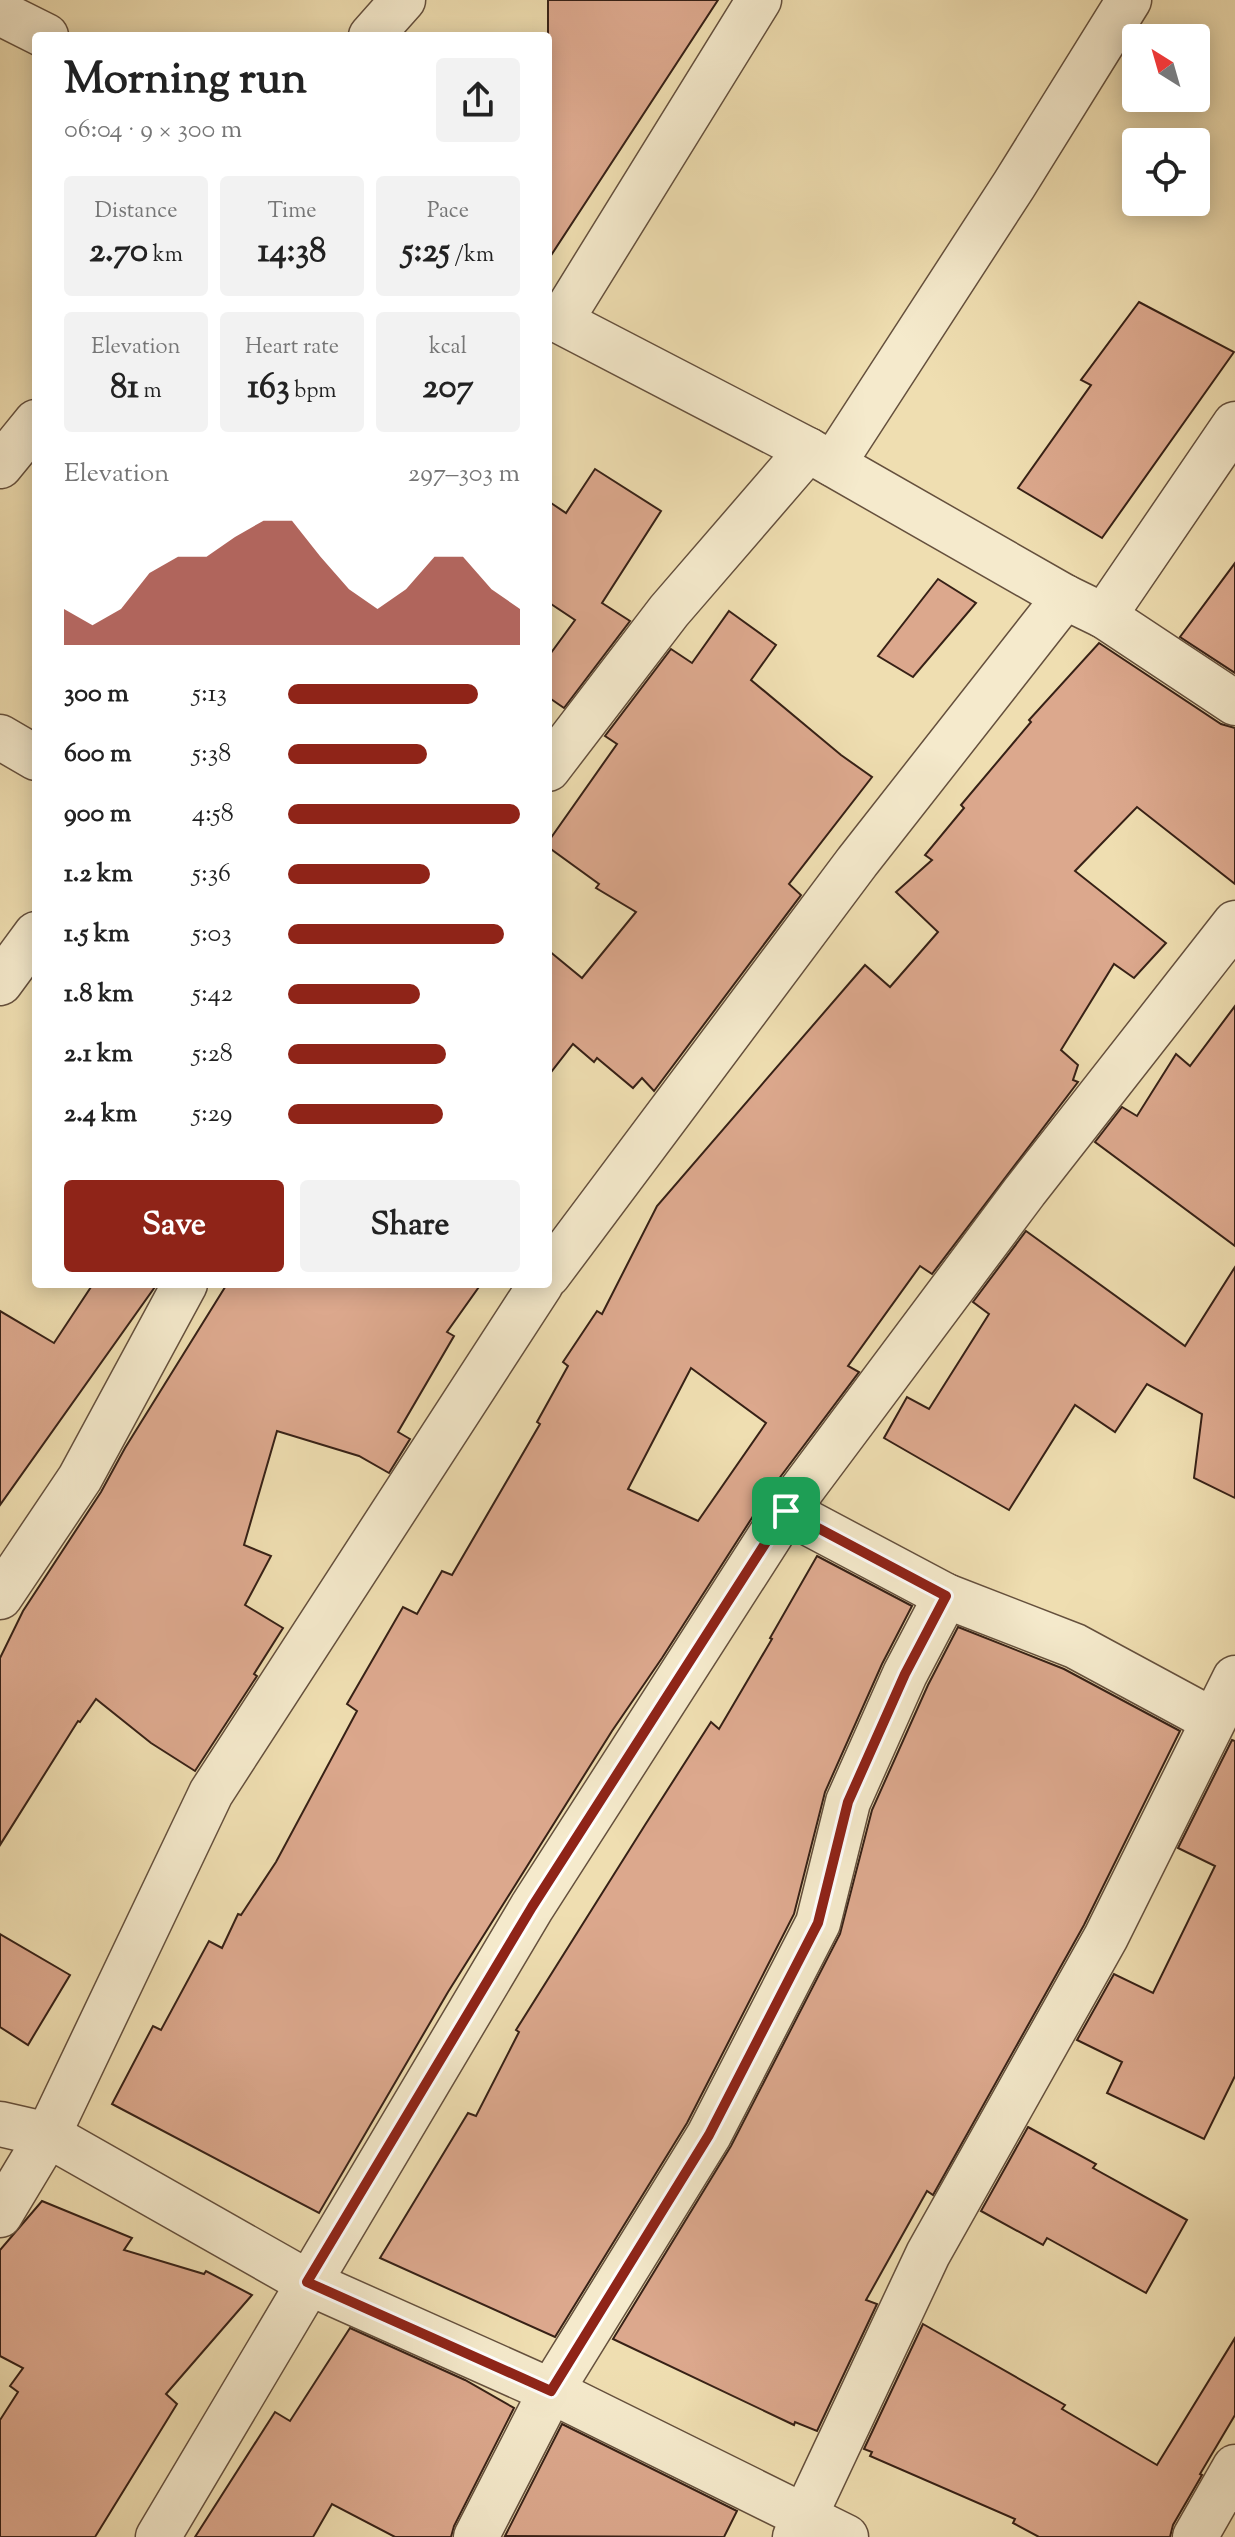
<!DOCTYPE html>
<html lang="en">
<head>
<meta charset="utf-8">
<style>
	body { margin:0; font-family:"Sorts Mill Goudy",serif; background:#f2f2f2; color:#222; height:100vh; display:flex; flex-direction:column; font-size:30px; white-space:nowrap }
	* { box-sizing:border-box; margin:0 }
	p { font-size:26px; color:#767676 }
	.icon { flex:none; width:44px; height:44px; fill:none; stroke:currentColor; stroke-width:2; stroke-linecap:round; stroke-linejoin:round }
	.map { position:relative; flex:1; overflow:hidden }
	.side { position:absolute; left:32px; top:32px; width:520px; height:1256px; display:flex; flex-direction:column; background:#fff; border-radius:8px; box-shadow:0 4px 20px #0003 }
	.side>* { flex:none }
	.needle { width:52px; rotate:323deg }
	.buttons { position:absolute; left:1122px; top:24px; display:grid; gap:16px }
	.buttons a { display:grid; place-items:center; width:88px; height:88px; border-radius:8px; background:#fff; box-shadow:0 4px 20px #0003; font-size:40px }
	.pin { position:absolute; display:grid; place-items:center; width:68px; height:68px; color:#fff; margin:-34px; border-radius:16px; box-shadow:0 4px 12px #0006 }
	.round { display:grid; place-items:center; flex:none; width:84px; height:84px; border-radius:8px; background:#f2f2f2 }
	.headline { display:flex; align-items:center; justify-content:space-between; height:136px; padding:0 32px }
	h1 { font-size:44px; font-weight:700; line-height:60px }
	.metrics { display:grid; grid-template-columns:repeat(3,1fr); gap:12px; height:136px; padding:8px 32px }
	.metrics div { display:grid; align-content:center; border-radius:8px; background:#f2f2f2; text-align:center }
	.metrics b { font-size:34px; font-weight:700 }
	.metrics small { font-size:22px; font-weight:400 }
	.metrics p { font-size:22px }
	.chart { height:224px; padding:16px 32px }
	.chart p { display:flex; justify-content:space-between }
	.chart svg { width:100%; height:144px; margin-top:8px; fill:#8f2418; opacity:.7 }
	.primary-button { display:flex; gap:16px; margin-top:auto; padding:16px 32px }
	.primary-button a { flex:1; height:92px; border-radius:8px; background:#8f2418; color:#fff; font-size:32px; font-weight:700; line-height:92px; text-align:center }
	.primary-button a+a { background:#f2f2f2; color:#222 }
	ul { padding:0 32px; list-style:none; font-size:26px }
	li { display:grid; grid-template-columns:128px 96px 1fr; align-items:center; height:60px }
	li i { height:20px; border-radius:10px; background:#8f2418 }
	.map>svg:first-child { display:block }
	.building { fill:#dca88d; stroke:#372116; stroke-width:2; fill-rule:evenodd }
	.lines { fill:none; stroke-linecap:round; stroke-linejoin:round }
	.street-casing { stroke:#65503d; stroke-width:47 }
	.street { stroke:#f5eacc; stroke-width:44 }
	.route-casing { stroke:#fff; stroke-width:16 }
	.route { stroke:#8f2418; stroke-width:10 }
</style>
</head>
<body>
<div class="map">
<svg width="1235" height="2537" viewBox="0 0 1235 2537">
	<rect width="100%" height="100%" fill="#efdeb1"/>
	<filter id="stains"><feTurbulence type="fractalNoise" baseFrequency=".0025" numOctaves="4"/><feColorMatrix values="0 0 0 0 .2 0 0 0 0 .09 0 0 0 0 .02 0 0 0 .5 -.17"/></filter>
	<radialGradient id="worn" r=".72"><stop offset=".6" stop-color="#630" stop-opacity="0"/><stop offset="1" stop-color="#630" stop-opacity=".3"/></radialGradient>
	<!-- building -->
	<g class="building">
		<polygon points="548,0 718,0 548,260"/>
		<polygon points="1139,302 1234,352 1102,538 1018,488 1091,385 1081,380"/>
		<polygon points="595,469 661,511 602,603 630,621 564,708 548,697 548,657 575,620 548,602 548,501 566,513"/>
		<polygon points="1235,563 1235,673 1180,637"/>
		<polygon points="938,579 976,603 913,677 878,656"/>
		<polygon points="729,611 776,645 751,680 841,755 872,777 789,884 801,895 654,1091 642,1078 633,1088 597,1058 594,1062 573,1044 548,1076 548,950 582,978 636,912 596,888 599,884 548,847 548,842 617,744 605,736 671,649 692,663"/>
		<path d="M1099,643L1221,724L1235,728V884L1137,807L1075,871L1166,943L1134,978L1114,964L1061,1050L1078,1065L1073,1080L1078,1082L932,1274L920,1266L848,1366L859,1372L766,1496L662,1658L612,1731L448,1992L319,2213L112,2104L153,2026L161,2030L209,1941L222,1948L238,1914L241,1915L276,1862L357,1711L347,1704L403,1607L417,1614L442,1571L452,1575L540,1424L537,1422L568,1366L563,1362L597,1311L602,1314L657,1206L865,965L890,987L938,932L896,892L932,860L925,855L964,808L961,805L1031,722L1029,720ZM691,1368L766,1423L698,1521L628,1489Z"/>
		<polygon points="1235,1006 1235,1246 1095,1142 1122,1107 1137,1116 1176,1054 1190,1066"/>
		<polygon points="1026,1231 1185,1346 1235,1267 1235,1498 1194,1478 1202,1414 1147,1384 1115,1432 1075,1405 1009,1510 884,1438 907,1397 929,1409 989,1314 973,1302"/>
		<polygon points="93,1284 157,1284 0,1505 0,1311 54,1343"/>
		<polygon points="227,1284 481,1284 447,1332 454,1336 398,1432 410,1439 389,1473 359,1456 277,1431 244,1545 271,1556 245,1605 283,1628 254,1674 257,1676 195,1771 151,1743 96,1699 80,1722 78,1721 0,1845 0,1658 23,1611 101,1492 125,1448"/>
		<polygon points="817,1556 912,1606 882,1664 825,1792 794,1914 687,2123 555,2337 380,2258 468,2113 476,2116 519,2032 516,2030 645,1825 711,1722 719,1729 772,1639 770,1638"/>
		<polygon points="958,1627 1064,1669 1180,1731 1084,1925 933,2195 927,2191 866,2300 877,2304 817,2431 795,2422 794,2425 613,2339 731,2146 840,1934 872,1810 928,1685"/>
		<polygon points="1232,1740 1235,1741 1235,2076 1204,2139 1107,2093 1122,2062 1077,2040 1114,1974 1153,1993 1215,1866 1178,1848"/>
		<polygon points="0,1934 70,1975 28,2045 0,2027"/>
		<polygon points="1028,2127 1096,2164 1093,2168 1187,2220 1146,2293 1047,2238 1043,2245 981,2211"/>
		<polygon points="42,2201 132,2238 124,2250 204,2274 206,2271 252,2295 166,2394 177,2404 95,2537 0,2537 0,2420 18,2392 10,2386 23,2368 0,2356 0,2250"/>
		<polygon points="923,2324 1065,2405 1062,2409 1157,2465 1235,2338 1235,2415 1200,2474 1202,2475 1173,2525 1170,2537 1039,2537 1013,2523 1015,2519 870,2456 872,2452 864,2449"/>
		<polygon points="350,2328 465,2380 514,2408 454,2526 451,2537 395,2537 332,2504 313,2537 195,2537 275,2412 290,2421"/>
		<polygon points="562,2424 737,2511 724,2537 505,2536"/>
	</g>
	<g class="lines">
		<!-- street casing -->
		<g class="street-casing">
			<g id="street">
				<polyline points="0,13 46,36"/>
				<polyline points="371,36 403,0"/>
				<polyline points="548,315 808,450 1065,597 1104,616 1235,703"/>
				<polyline points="561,320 759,0"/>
				<polyline points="833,464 1014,185 1129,0"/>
				<polyline points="0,466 36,422"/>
				<polyline points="1104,616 1235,424"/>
				<polyline points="0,737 36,758"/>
				<polyline points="548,769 669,611 808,450"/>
				<polyline points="0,983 36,934"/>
				<polyline points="548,1275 857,862 1065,597"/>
				<polyline points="786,1511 946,1596 1075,1646 1212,1720"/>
				<polyline points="0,1597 80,1478 185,1284"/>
				<polyline points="0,2124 48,2135 307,2282 551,2391 846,2537"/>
				<polyline points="0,2215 48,2135 211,1793 541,1284"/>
				<polyline points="158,2537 532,1907 786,1511 1025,1191 1235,923"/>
				<polyline points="476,2537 551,2391 709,2135 818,1923 848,1802 905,1674 946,1596"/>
				<polyline points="795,2537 928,2254 1106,1937 1235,1678"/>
				<polyline points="1195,2537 1235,2467"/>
			</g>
		</g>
		<!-- street -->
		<use href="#street" class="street"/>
	</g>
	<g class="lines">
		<!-- route casing -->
		<g class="route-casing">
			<polygon id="route" points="786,1511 946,1596 905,1674 848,1802 818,1923 709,2135 551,2391 307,2282 532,1907"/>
		</g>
		<!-- route -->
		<use href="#route" class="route"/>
	</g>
	<rect width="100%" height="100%" filter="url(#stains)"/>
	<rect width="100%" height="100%" fill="url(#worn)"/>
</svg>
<div class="buttons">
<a><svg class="needle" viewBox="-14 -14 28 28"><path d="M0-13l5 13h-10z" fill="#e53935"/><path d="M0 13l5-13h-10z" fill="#767676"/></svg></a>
<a><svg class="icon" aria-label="locate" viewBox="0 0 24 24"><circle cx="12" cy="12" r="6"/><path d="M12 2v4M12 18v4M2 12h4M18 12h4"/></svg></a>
</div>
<div class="pin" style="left:786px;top:1511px;background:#1e9e55"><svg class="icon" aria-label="arrive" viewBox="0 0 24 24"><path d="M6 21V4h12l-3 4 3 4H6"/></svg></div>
<section class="side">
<div class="headline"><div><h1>Morning run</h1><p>06:04 · 9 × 300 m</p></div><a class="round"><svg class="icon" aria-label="share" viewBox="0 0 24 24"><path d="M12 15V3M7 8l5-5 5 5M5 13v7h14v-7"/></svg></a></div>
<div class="metrics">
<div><p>Distance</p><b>2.70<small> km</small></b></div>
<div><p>Time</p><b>14:38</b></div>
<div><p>Pace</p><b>5:25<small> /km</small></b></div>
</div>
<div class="metrics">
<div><p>Elevation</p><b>81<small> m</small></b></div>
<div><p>Heart rate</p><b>163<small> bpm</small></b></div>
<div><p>kcal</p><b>207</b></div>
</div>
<div class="chart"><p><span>Elevation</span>297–303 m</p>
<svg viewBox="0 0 160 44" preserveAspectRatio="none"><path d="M0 44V33L10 38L20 33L30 22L40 17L50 17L60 11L70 6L80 6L90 17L100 27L110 33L120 27L130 17L140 17L150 27L160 33V44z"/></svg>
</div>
<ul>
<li><b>300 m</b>5:13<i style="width:82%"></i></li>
<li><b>600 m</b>5:38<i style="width:60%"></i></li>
<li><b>900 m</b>4:58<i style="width:100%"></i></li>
<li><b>1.2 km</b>5:36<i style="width:61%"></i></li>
<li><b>1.5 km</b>5:03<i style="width:93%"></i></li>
<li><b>1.8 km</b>5:42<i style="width:57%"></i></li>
<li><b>2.1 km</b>5:28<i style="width:68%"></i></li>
<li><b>2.4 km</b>5:29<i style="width:67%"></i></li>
</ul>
<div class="primary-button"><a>Save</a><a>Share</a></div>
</section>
</div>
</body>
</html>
